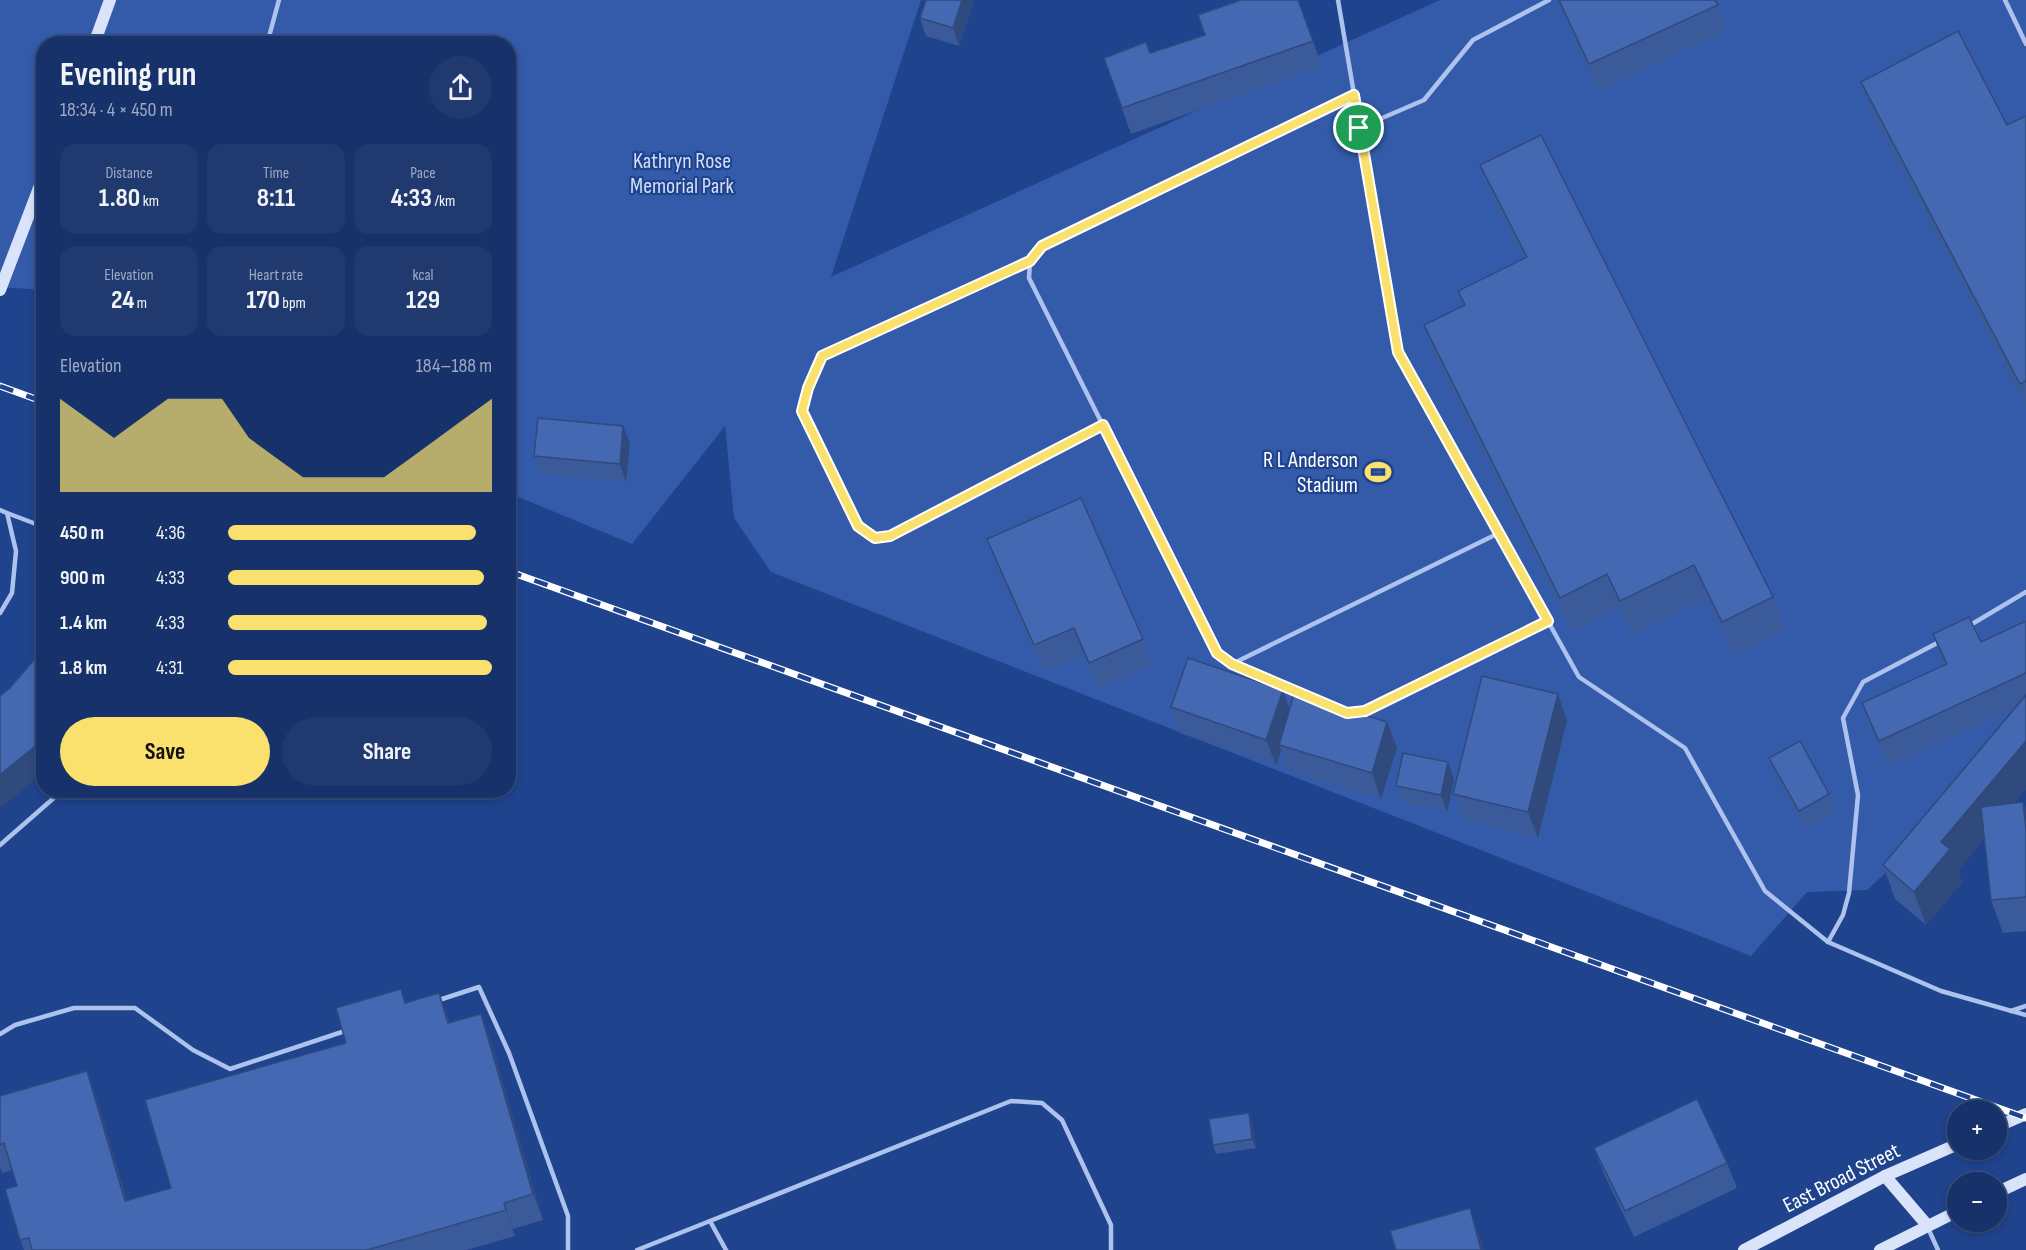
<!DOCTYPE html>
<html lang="en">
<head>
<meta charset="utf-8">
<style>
	body { margin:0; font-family:"Sofia Sans Condensed",sans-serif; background:#203a70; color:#f1f3f6; height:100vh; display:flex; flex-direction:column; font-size:22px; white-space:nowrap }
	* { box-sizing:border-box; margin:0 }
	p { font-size:20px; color:#9eaac1 }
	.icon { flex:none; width:33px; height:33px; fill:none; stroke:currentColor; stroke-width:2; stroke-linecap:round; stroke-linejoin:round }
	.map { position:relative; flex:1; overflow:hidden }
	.side { position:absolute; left:36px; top:36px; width:480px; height:762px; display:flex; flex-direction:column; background:#17326a; border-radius:24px; box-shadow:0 3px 9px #0003,0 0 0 2px #364d7e }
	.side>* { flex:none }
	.buttons { position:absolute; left:1947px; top:1100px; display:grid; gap:12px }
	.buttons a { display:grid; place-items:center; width:60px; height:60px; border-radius:50%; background:#17326a; box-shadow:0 3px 9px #0003,0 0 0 2px #364d7e; font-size:30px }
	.pin { position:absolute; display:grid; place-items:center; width:51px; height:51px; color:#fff; margin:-26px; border:3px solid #fff; border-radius:50%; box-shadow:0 2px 6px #0007 }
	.round { display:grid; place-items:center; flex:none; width:63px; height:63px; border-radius:32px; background:#203a70 }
	.overview { display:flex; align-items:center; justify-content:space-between; height:102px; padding:0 24px }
	h1 { font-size:33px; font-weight:700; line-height:45px }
	.metrics { display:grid; grid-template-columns:repeat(3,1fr); gap:9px; height:102px; padding:6px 24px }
	.metrics div { display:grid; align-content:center; border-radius:15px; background:#203a70; text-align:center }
	.metrics b { font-size:26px; font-weight:700 }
	.metrics small { font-size:16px; font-weight:400 }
	.metrics p { font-size:16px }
	.chart { height:168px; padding:12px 24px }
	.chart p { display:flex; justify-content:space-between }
	.chart svg { width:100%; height:108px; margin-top:6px; fill:#fae16d; opacity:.7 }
	.cta { display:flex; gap:12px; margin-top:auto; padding:12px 24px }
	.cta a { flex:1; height:69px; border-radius:36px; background:#fae16d; color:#111; font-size:24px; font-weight:700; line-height:69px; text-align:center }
	.cta a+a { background:#203a70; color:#f1f3f6 }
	ul { padding:0 24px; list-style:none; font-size:20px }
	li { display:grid; grid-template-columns:96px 72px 1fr; align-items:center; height:45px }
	li i { height:15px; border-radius:8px; background:#fae16d }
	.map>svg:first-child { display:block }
	.green { fill:#335baa }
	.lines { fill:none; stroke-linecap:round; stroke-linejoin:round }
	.lane { stroke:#adc2ec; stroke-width:4.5 }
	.secondary { stroke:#d9e3f9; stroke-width:12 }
	.rail-casing { stroke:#fff; stroke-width:7 }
	.rail { stroke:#1f438d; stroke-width:4.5; stroke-dasharray:14; stroke-linecap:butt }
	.wall { fill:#3a5a99 }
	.shaded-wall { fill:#304a7d }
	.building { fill:#4469b2; stroke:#304a7d; stroke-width:1.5 }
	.route-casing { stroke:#fff; stroke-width:12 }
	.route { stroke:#fae16d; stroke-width:8 }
	.labels { text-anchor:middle; stroke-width:4.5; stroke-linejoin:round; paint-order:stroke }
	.park-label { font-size:22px; fill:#d2dff9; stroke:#1f438d }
	.poi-label { font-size:22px; fill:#fff; stroke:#1f438d; text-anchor:end }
	.street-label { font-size:22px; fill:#fff; stroke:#1f438d }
</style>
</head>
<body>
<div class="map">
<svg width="2026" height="1250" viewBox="0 0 2026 1250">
	<rect width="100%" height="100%" fill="#1f438d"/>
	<!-- green -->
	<polygon class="green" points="0,0 921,0 831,277 1440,0 2026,0 2026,732 1974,792 1867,890 1807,892 1751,956 771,572 734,518 725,426 632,544 509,493 508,44 44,44 43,290 0,287"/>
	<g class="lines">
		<!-- lane -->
		<g class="lane">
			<polyline points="1338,0 1398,352 1579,677 1685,748 1765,891 1828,942 1941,991 2026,1015"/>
			<polyline points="2005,0 2026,44"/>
			<polyline points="267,44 279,0"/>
			<polyline points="1354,95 1042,246 1030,261 1029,278 1217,653 1232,664 1499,533"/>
			<polyline points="1359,128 1424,100 1473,40 1549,0"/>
			<polyline points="1030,261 822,356 808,388 802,411 858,526 875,538 890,536 1103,425"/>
			<polyline points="0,510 7,513 16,551 12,593 0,613"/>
			<polyline points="7,513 44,527"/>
			<polyline points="1967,627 2026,592"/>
			<polyline points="1232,664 1326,704"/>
			<polyline points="1351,713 1365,712 1548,621"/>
			<polyline points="0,845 63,790"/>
			<polyline points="1828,942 1843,915 1849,893 1858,795 1843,718 1863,682 1941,641"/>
			<polyline points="436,1001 479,987 509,1053 568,1216 568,1250"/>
			<polyline points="2011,1011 2026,1006"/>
			<polyline points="0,1034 15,1025 74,1008 135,1008 193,1050 230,1069 348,1030"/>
			<polyline points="710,1221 1011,1101 1042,1103 1062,1120 1111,1225 1111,1250"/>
			<polyline points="1928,1228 1938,1250"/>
			<polyline points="637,1250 710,1221 726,1250"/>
		</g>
		<!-- secondary -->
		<g class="secondary">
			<polyline points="94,44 110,0"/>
			<polyline points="0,290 44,175"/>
			<polyline points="1996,1127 2026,1114"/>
			<polyline points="1885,1176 1927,1225"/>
			<polyline points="1996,1193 2026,1179"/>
			<polyline points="1744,1250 1885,1176 1958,1144"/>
			<polyline points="1880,1250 1958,1211"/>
		</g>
		<!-- rail casing -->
		<g class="rail-casing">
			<g id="rail">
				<polyline points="0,386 44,402"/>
				<polyline points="508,571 2026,1118"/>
			</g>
		</g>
		<!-- rail -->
		<use href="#rail" class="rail"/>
	</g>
	<!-- wall -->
	<g class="wall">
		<polygon points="974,0 959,46 926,36 920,18"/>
		<polygon points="1298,0 1322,66 1131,134 1104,58 1150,53 1205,35"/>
		<polygon points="1557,0 1715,0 1727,31 1598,90"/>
		<polygon points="1861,82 2007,125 2026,116 2026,406 1873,115"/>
		<polygon points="1480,165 1773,597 1785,630 1734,655 1706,598 1632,635 1619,608 1572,631 1436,359 1424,325 1463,306 1458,291 1523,259 1493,199"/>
		<polygon points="623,426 630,443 626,482 541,474 534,456"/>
		<polygon points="987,539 1143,639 1153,665 1098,688 1083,654 1043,671 996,565"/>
		<polygon points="2026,621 2026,789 2014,803 2023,802 2026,809 2026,931 2003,933 1991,900 1984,838 1958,870 1962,882 1926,925 1895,899 1883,865 2015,708 1889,766 1871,729 1862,703 1944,665 1933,634 1981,642"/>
		<polygon points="1283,690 1290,709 1387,722 1397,748 1381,799 1288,771 1281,751 1276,765 1180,733 1171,707"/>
		<polygon points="1567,720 1538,838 1463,819 1453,794"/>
		<polygon points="1769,758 1829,794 1836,812 1805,829 1775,776"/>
		<polygon points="1454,780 1447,812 1403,803 1396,786"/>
		<polygon points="406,1003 450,1023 481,1014 490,1039 543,1220 513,1229 515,1236 466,1250 24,1250 20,1240 17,1186 12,1170 2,1173 0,1167 0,1096 96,1096 127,1201 171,1188 346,1043"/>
		<polygon points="1252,1122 1256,1148 1216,1154 1213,1145"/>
		<polygon points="1594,1148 1727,1163 1737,1188 1634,1237 1604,1174"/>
	</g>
	<!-- shaded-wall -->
	<g class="shaded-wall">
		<polygon points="962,0 974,0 959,46 953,28"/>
		<polygon points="623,426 630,443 626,482 620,464"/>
		<polygon points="1283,690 1292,716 1279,745 1281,751 1276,765 1266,740"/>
		<polygon points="1558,694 1567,720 1538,838 1528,812"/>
		<polygon points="1387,722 1397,748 1381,799 1372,773"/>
		<polygon points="44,739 44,773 0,808 0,775"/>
		<polygon points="2026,741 2026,789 1958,870 1962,882 1926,925 1914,892 1941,842"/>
		<polygon points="1448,762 1454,780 1447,812 1441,795"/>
		<polygon points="2023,802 2026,809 2026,830"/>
		<polygon points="439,993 449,1019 458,1049 448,1023"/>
		<polygon points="481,1014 490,1039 543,1220 533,1194"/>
		<polygon points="87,1071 96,1096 134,1227 125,1201"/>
		<polygon points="1249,1113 1252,1122 1256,1148 1252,1139"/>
		<polygon points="504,1203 513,1229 515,1236 506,1210"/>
		<polygon points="1470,1208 1479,1234 1484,1250 1481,1250"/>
	</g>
	<!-- building -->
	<g class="building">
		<polygon points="926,0 962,0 953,28 920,18"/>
		<polygon points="1241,0 1298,0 1313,41 1122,108 1104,58 1146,42 1150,53 1205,35 1198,15"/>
		<polygon points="1559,0 1715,0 1718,5 1589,64"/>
		<polygon points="1958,31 2007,125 2026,116 2026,381 2020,384 1861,82"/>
		<polygon points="1541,135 1773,597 1722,622 1694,565 1620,601 1607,574 1560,598 1424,325 1465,305 1458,291 1527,257 1480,165"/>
		<polygon points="538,418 623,426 620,464 534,456"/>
		<polygon points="1081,498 1143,639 1089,663 1074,628 1034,645 987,539"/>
		<polygon points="1969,617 1981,642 2026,621 2026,673 1879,741 1862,703 1947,664 1933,634"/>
		<polygon points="44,648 44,739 0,775 0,696 10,688"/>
		<polygon points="1188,658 1283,690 1266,740 1171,707"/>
		<polygon points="1482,676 1558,694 1528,812 1453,794"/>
		<polygon points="1294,694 1387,722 1372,773 1279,745"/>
		<polygon points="2026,695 2026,741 1941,842 1950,849 1914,892 1883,865"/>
		<polygon points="1800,741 1829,794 1799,811 1769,758"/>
		<polygon points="1403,753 1448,762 1441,795 1396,786"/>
		<polygon points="2023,802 2026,830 2026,897 1991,900 1981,807"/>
		<polygon points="401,989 405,1003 439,993 448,1023 481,1014 533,1194 504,1203 506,1210 367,1250 32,1250 29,1238 20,1240 5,1189 17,1186 4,1143 0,1145 0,1096 87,1071 125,1201 171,1188 145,1100 346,1043 336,1008"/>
		<polygon points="1697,1099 1727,1163 1625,1211 1594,1148"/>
		<polygon points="1249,1113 1252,1139 1213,1145 1209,1119"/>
		<polygon points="1470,1208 1481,1250 1396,1250 1390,1231"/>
	</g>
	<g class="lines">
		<!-- route casing -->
		<g class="route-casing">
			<polygon id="route" points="1354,95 1398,352 1548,621 1365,711 1347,713 1232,664 1217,653 1103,425 890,536 875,538 858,526 802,411 808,388 822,356 1030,261 1042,246"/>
		</g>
		<!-- route -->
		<use href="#route" class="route"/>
	</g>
	<!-- icons -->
	<defs>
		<g id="stadium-bare" transform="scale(2.07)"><path d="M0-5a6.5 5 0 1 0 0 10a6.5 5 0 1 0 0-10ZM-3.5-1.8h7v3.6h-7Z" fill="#fae16d" stroke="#1f438d" stroke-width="2.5" paint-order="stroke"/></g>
	</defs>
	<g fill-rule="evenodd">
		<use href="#stadium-bare" x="1378" y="472"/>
	</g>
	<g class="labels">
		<!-- park labels -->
		<g class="park-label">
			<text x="682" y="168">Kathryn Rose<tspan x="682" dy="25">Memorial Park</tspan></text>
		</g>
		<!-- poi labels -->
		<g class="poi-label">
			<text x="1358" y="467">R L Anderson<tspan x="1358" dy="25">Stadium</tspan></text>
		</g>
		<!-- street labels -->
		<g class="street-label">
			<text transform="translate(1841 1177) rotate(-27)" y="8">East Broad Street</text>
		</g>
	</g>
</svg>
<div class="buttons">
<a>+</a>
<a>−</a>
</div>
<div class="pin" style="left:1359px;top:128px;background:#1e9e55"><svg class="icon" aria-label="arrive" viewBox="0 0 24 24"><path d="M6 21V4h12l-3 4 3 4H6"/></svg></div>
<section class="side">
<div class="overview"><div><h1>Evening run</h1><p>18:34 · 4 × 450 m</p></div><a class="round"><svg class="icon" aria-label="share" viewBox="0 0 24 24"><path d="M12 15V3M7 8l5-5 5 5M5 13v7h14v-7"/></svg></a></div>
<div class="metrics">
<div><p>Distance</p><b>1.80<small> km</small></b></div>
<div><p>Time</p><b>8:11</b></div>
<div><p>Pace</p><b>4:33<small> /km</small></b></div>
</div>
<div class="metrics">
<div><p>Elevation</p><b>24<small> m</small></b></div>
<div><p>Heart rate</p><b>170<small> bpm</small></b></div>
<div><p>kcal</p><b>129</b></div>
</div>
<div class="chart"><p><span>Elevation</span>184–188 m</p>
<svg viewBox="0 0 160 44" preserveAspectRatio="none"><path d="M0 44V6L10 14L20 22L30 14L40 6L50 6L60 6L70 22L80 30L90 38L100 38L110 38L120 38L130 30L140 22L150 14L160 6V44z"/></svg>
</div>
<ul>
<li><b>450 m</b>4:36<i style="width:94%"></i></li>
<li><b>900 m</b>4:33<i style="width:97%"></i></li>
<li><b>1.4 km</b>4:33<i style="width:98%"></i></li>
<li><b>1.8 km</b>4:31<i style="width:100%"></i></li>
</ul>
<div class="cta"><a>Save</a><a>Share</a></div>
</section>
</div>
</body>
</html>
